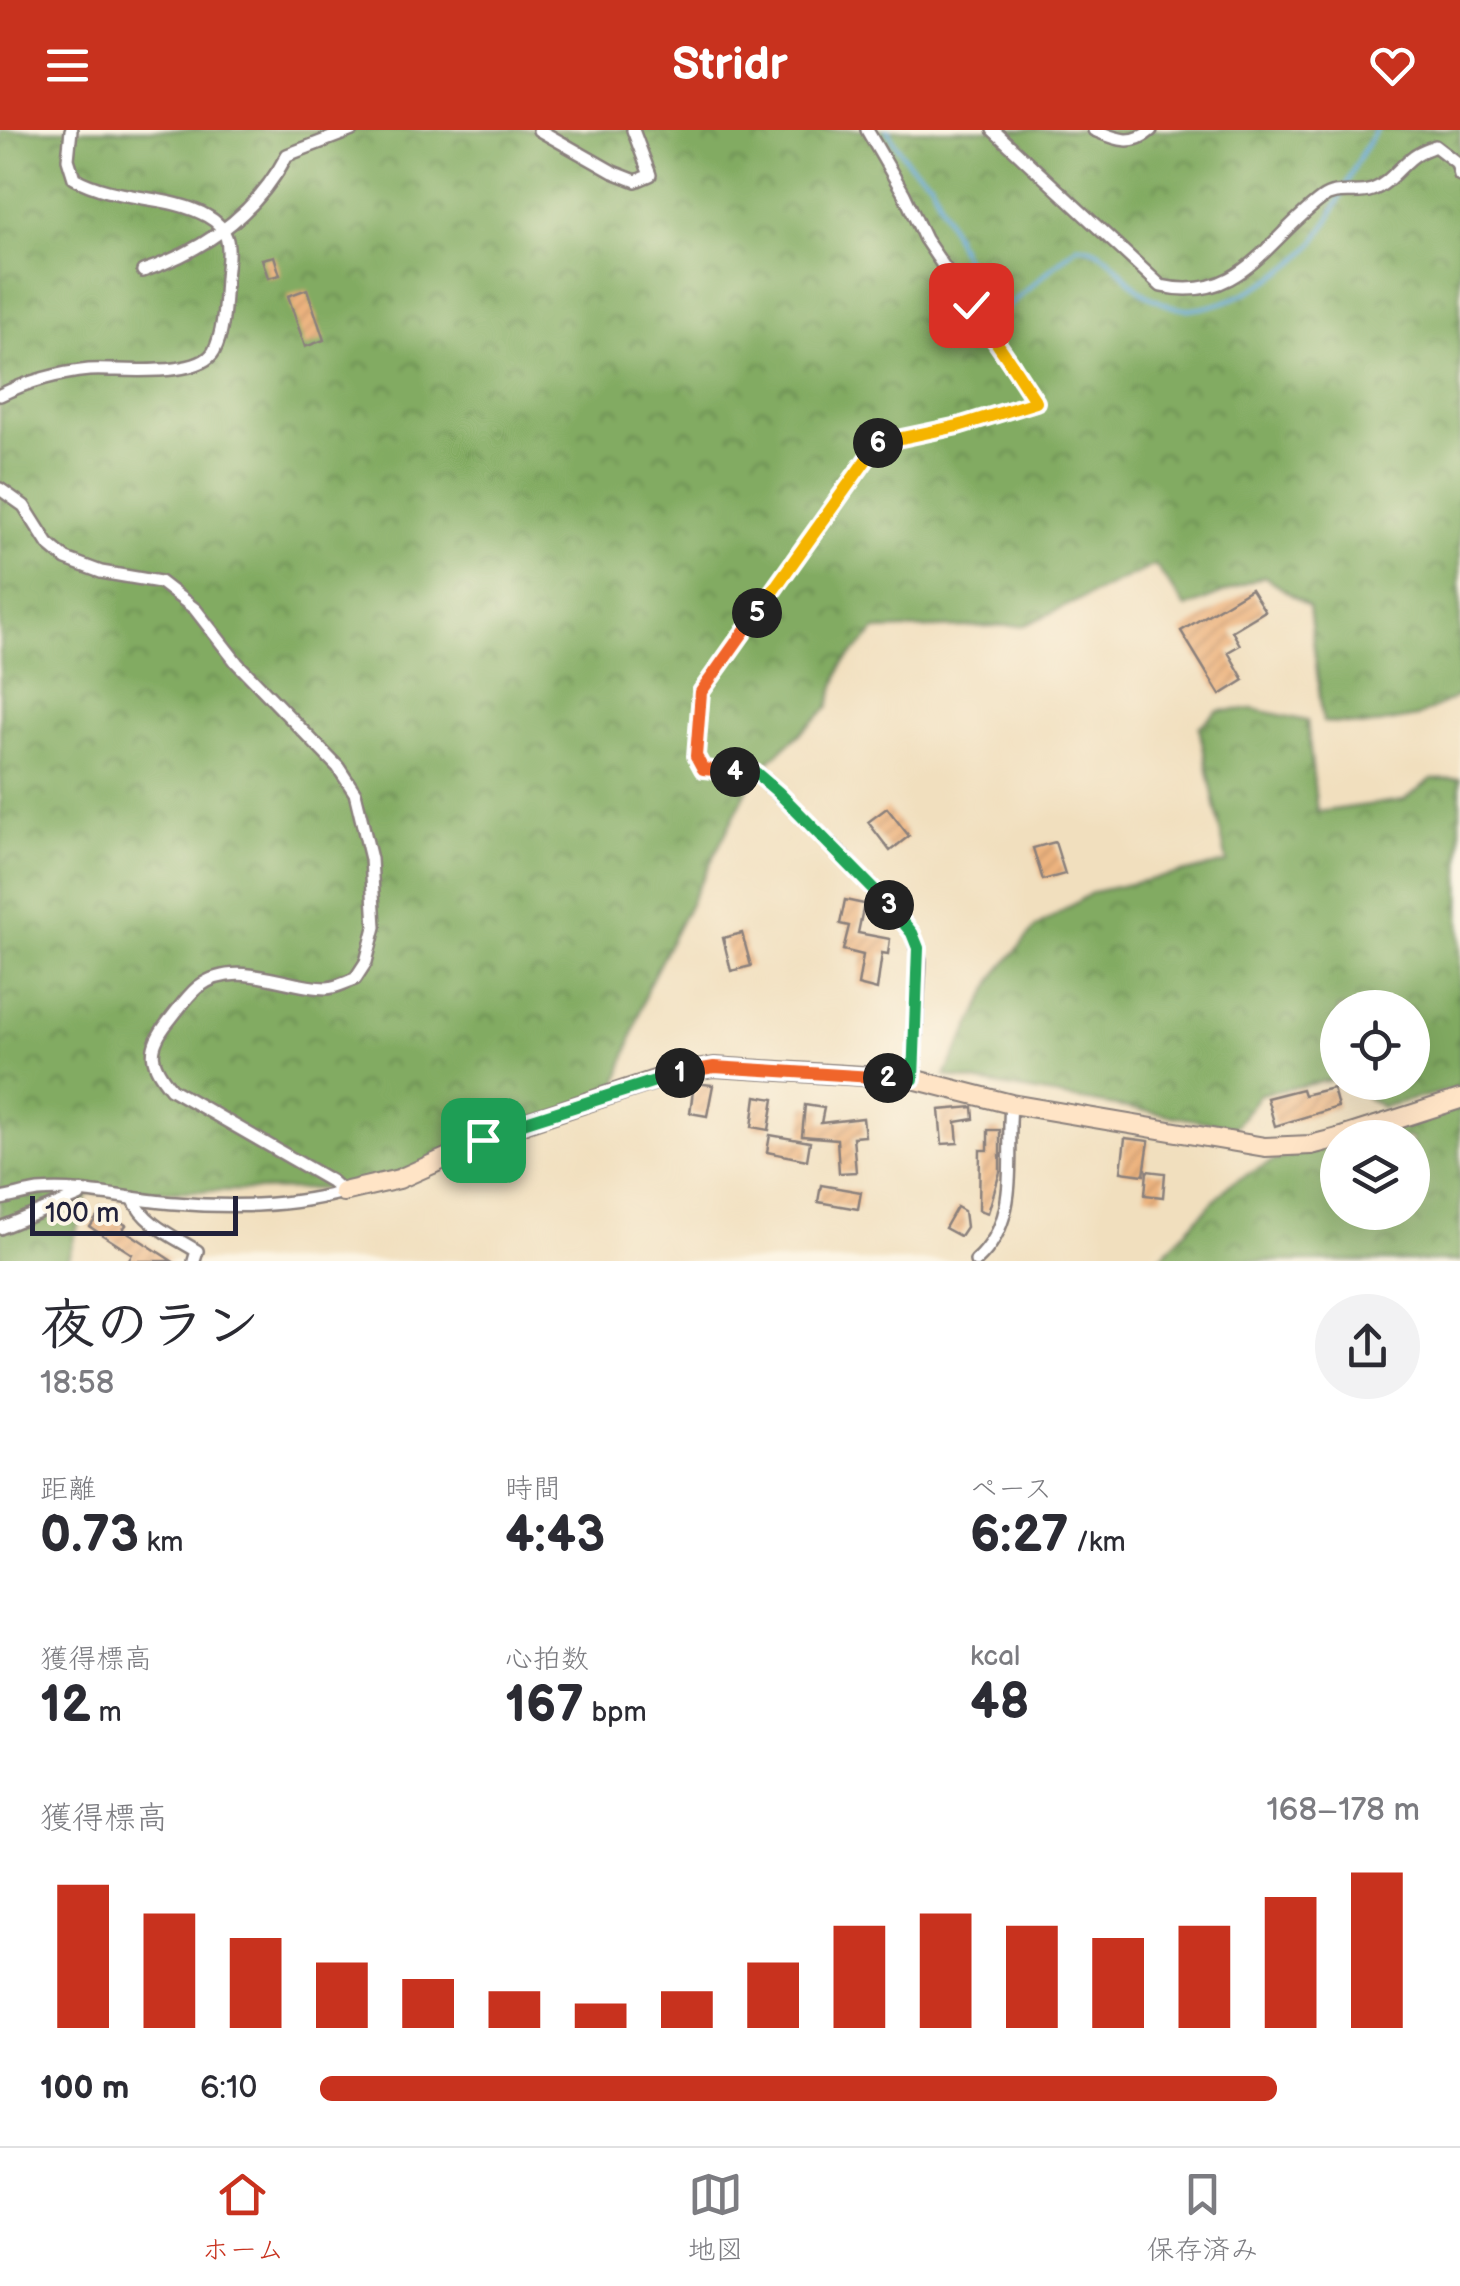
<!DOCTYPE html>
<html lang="ja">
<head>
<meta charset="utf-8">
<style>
	body { margin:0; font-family:"Balsamiq Sans","Klee One",sans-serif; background:#f2f2f3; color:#2b2b33; height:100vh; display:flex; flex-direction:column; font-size:38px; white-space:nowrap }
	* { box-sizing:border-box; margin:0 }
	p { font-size:32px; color:#7c7c81 }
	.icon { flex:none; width:55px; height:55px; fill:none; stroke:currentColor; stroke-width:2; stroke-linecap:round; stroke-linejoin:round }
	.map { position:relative; height:1131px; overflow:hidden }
	.details { display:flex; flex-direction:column; background:#fff; flex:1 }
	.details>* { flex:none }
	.controls { position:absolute; left:1320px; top:860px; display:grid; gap:20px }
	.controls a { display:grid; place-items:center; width:110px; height:110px; border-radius:50%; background:#fff; box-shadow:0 10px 40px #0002; font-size:50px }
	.scale { position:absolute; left:30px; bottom:25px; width:208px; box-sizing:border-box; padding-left:10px; border:5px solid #22223b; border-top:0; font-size:28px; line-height:35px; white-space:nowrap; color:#22223b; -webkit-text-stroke:8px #fcf5e5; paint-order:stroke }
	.pin { position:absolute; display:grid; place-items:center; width:85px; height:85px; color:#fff; margin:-42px; border-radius:20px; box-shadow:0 5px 15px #0006 }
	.km { position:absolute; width:50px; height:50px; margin:-25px; border-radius:50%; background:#222; color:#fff; font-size:28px; line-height:50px; text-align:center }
	.round { display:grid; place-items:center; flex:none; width:105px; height:105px; border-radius:52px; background:#f2f2f3 }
	.overview { display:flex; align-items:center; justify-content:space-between; height:170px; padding:0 40px }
	h1 { font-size:55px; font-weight:700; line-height:75px }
	.stats { display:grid; grid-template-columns:repeat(3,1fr); gap:15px; height:170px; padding:10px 40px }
	.stats div { display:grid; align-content:center }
	.stats b { font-size:50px; font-weight:700 }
	.stats small { font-size:28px; font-weight:400 }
	.stats p { font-size:28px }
	.chart { height:280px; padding:20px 40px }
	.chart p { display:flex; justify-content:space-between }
	.chart svg { width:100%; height:180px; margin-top:10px; stroke:#c8321e; stroke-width:6 }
	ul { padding:0 40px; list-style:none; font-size:32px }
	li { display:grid; grid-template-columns:160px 120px 1fr; align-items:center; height:75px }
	li i { height:25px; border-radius:12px; background:#c8321e }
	header { display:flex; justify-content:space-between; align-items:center; height:130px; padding:0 40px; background:#c8321e; color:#fff; font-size:45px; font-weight:700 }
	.tabs { display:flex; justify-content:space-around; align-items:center; height:140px; border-top:2px solid #e1e1e2; background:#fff; font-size:28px; color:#7c7c81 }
	.tabs a { display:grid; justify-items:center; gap:5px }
	.tabs .current { color:#c8321e }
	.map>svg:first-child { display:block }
	.forest { fill:url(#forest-crowns); stroke:#52664e; stroke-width:2.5 }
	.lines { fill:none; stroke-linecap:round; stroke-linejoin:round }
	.stream { stroke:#67aadc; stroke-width:4 }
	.building { fill:url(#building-hatch) }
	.street-casing { stroke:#8a807c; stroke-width:16 }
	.secondary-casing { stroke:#8a807c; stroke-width:22 }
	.street { stroke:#fff; stroke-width:11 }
	.secondary { stroke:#ffe4c6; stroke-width:18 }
	.split-1-casing { stroke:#fff; stroke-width:20 }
	.split-2-casing { stroke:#fff; stroke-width:20 }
	.split-3-casing { stroke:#fff; stroke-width:20 }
	.split-4-casing { stroke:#fff; stroke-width:20 }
	.split-5-casing { stroke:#fff; stroke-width:20 }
	.split-6-casing { stroke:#fff; stroke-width:20 }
	.split-7-casing { stroke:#fff; stroke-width:20 }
	.split-8-casing { stroke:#fff; stroke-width:20 }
	.split-1 { stroke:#22a559; stroke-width:12 }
	.split-2 { stroke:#f0652b; stroke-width:12 }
	.split-3 { stroke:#22a559; stroke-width:12 }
	.split-4 { stroke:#22a559; stroke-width:12 }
	.split-5 { stroke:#f0652b; stroke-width:12 }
	.split-6 { stroke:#f5b400; stroke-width:12 }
	.split-7 { stroke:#f5b400; stroke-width:12 }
	.split-8 { stroke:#f5b400; stroke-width:12 }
</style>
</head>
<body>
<header><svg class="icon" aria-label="menu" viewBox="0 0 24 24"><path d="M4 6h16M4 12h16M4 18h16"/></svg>Stridr<svg class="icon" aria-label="heart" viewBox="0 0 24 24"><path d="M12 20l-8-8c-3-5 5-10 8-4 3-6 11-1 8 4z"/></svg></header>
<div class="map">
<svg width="1460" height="1131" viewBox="0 0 1460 1131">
	<defs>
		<pattern id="forest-crowns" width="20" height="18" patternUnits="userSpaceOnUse" patternTransform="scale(2.5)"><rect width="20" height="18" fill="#82ab62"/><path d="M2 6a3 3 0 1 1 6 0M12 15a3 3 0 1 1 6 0" fill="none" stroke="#6a8b52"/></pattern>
		<pattern id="building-hatch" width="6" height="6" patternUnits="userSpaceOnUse" patternTransform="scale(2.5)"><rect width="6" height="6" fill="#edb47f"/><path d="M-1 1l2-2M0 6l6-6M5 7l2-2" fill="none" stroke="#cb9a6f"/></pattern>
	</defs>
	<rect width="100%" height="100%" fill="#fcf5e5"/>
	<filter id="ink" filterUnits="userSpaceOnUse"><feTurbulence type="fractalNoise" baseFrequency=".01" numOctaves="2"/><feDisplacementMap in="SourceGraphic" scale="20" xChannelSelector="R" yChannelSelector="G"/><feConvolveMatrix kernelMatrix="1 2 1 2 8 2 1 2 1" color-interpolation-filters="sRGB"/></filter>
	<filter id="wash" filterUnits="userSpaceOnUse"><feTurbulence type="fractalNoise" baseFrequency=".0048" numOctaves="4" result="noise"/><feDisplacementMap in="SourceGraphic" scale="40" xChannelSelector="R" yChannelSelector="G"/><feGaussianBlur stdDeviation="2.25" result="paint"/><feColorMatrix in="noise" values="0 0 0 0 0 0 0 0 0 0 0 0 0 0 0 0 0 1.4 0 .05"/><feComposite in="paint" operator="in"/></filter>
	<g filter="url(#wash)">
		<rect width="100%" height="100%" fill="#f1dfbe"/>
		<!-- forest -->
		<g class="forest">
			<polygon points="0,0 1460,0 1460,565 1417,587 1366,596 1323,592 1309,477 1264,446 1186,478 1155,435 1025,495 876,500 842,535 828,578 756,643 648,856 614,964 360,1058 88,1063 67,1131 0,1131"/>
			<polygon points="1253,579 1307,591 1317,682 1404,670 1432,649 1460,648 1460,958 1382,977 1344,953 1412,952 1412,878 1338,878 1337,949 1260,964 1235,997 945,946 996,845 1035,798 1093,762 1227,733 1199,597 1218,581"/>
			<polygon points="1460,978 1460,1131 1157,1131 1230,1054 1273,1031 1337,1012 1338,1082 1412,1082 1412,1008 1355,1007"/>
		</g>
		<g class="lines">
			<!-- stream -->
			<path class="stream" d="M887,0L909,34L931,52L972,146L994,175L1006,178L1077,116C1110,115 1123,153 1150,167C1162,173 1181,181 1194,179C1235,174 1295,141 1318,107C1342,74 1351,33 1377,0"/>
		</g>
		<g id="blocks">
			<!-- building -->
			<g class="building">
				<polygon points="274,126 280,145 268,148 262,129"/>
				<polygon points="307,159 324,210 305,217 288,166"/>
				<polygon points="1251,459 1265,481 1232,501 1240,515 1228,522 1244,550 1220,565 1181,501"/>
				<polygon points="887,678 909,706 890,721 868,692"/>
				<polygon points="1055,712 1065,744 1043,750 1033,718"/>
				<polygon points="845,770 864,774 858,803 890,809 888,824 882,823 877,860 858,855 863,825 843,820 849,796 840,794"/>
				<polygon points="742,803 751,836 731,841 723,808"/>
				<polygon points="694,953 713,955 707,986 690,983"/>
				<polygon points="1333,958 1338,977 1275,996 1267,968 1302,959 1304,965"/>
				<polygon points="756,966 774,969 769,1000 752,997"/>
				<polygon points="805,975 824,978 821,993 863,988 865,1006 853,1007 856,1042 839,1043 837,1009 802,1006"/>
				<polygon points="973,977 974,989 956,992 958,1013 942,1014 939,980"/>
				<polygon points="988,1000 1000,1000 1000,1042 988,1083 979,1080 980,1020 988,1020"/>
				<polygon points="770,1005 810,1012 807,1030 767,1022"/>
				<polygon points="1125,1008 1149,1011 1144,1045 1121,1042"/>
				<polygon points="1147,1041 1165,1043 1163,1067 1145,1065"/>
				<polygon points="821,1055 861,1062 858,1079 818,1072"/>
				<polygon points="957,1077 964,1081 966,1097 960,1106 945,1098"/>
				<polygon points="102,1080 126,1095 123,1099 172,1131 128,1131 132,1124 90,1097"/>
			</g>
		</g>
	</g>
	<g filter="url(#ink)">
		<use href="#blocks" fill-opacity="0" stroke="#8a807c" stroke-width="2.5"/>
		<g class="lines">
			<!-- street casing -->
			<g class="street-casing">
				<g id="street">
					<polyline points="539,0 613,42 636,51 650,45 633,0"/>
					<polyline points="867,0 904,64 925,109 1036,272 958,296 879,312 701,562 695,626 703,639 756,643 840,723 912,803 920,831 913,949"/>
					<path d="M993,0L1161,156C1240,174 1266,110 1321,69C1337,57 1355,66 1372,60C1389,54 1400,36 1414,26C1420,21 1428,19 1435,16L1457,33L1460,45"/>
					<path d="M1094,0C1116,9 1132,17 1151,0"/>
					<path d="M143,141C205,120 256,84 287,25L352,0"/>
					<path d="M0,265C27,252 58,243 89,240C117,238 199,249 214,221C226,198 224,163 227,138C230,115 229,98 207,86C168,64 117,72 74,48L68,29L71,0"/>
					<path d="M0,359L24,376L48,414L66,429L101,442L160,452L195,479L237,533L338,637L355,663L371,729L375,797L366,832L355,849C346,852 335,858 326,858C284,858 237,828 198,857C187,866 177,881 168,892C146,920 150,933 171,959L331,1051L343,1062C288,1077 232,1078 175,1073C130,1070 83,1057 38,1061C25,1063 12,1067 0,1069"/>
					<path d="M133,1068C143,1094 175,1107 197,1121L194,1131"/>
					<polyline points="0,1098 79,1066"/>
					<path d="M976,1131C1021,1090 1006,1030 1011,974"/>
				</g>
			</g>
			<!-- secondary casing -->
			<g class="secondary-casing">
				<g id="secondary">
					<polyline points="1338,1008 1460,969"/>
					<polyline points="343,1062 399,1049 527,992 676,943 714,937 913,949 1011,974 1265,1017 1311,1015 1338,1008"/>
				</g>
			</g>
			<!-- street -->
			<use href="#street" class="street"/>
			<!-- secondary -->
			<use href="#secondary" class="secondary"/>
		</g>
	</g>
	<g class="lines" filter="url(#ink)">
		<!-- split-1 casing -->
		<g class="split-1-casing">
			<polyline id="split-1" points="483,1010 526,992 680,943"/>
		</g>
		<!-- split-2 casing -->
		<g class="split-2-casing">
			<polyline id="split-2" points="680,943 714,937 888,948"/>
		</g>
		<!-- split-3 casing -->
		<g class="split-3-casing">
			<polyline id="split-3" points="888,948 913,949 918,818 912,803 889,775"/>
		</g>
		<!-- split-4 casing -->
		<g class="split-4-casing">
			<polyline id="split-4" points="735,642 756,643 778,662 889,775"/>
		</g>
		<!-- split-5 casing -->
		<g class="split-5-casing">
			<polyline id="split-5" points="735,642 703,639 696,626 701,562 757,483"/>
		</g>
		<!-- split-6 casing -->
		<g class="split-6-casing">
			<polyline id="split-6" points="757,483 878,313"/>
		</g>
		<!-- split-7 casing -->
		<g class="split-7-casing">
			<polyline id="split-7" points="878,313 958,296 1036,272 1012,235"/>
		</g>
		<!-- split-8 casing -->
		<g class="split-8-casing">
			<polyline id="split-8" points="971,175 1012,235"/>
		</g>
		<!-- split-1 -->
		<use href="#split-1" class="split-1"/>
		<!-- split-2 -->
		<use href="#split-2" class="split-2"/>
		<!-- split-3 -->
		<use href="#split-3" class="split-3"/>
		<!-- split-4 -->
		<use href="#split-4" class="split-4"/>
		<!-- split-5 -->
		<use href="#split-5" class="split-5"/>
		<!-- split-6 -->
		<use href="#split-6" class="split-6"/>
		<!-- split-7 -->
		<use href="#split-7" class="split-7"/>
		<!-- split-8 -->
		<use href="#split-8" class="split-8"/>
	</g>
</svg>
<div class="controls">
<a><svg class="icon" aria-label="locate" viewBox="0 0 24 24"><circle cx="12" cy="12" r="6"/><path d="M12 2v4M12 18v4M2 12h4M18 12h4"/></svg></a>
<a><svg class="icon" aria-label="layers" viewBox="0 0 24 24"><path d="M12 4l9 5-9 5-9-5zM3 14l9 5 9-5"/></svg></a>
</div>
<div class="scale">100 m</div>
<div class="pin" style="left:483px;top:1010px;background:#1e9e55"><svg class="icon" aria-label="arrive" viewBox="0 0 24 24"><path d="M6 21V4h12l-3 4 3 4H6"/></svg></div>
<div class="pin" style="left:971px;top:175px;background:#d93025"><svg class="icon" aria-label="check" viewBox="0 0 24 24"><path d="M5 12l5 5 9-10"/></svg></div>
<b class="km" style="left:680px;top:943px">1</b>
<b class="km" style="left:888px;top:948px">2</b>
<b class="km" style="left:889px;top:775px">3</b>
<b class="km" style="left:735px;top:642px">4</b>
<b class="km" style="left:757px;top:483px">5</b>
<b class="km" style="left:878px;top:313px">6</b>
</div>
<section class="details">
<div class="overview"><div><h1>夜のラン</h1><p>18:58</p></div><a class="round"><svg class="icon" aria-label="share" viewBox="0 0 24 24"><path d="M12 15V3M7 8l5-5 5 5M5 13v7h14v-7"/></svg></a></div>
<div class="stats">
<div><p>距離</p><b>0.73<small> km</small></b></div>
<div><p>時間</p><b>4:43</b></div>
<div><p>ペース</p><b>6:27<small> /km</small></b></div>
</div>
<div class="stats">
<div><p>獲得標高</p><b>12<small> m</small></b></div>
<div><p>心拍数</p><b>167<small> bpm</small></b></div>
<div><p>kcal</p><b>48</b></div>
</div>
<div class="chart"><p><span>獲得標高</span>168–178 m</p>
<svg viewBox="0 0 160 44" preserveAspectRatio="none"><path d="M5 44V9M15 44V16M25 44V22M35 44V28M45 44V32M55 44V35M65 44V38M75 44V35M85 44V28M95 44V19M105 44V16M115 44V19M125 44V22M135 44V19M145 44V12M155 44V6"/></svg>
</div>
<ul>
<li><b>100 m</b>6:10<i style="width:87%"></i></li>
</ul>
</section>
<nav class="tabs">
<a class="current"><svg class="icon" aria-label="home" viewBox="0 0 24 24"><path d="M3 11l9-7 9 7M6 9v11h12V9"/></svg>ホーム</a>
<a><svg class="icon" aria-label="map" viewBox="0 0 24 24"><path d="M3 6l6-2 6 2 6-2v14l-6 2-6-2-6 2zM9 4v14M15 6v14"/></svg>地図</a>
<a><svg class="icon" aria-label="saved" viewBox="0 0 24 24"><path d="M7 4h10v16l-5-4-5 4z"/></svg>保存済み</a>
</nav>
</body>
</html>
